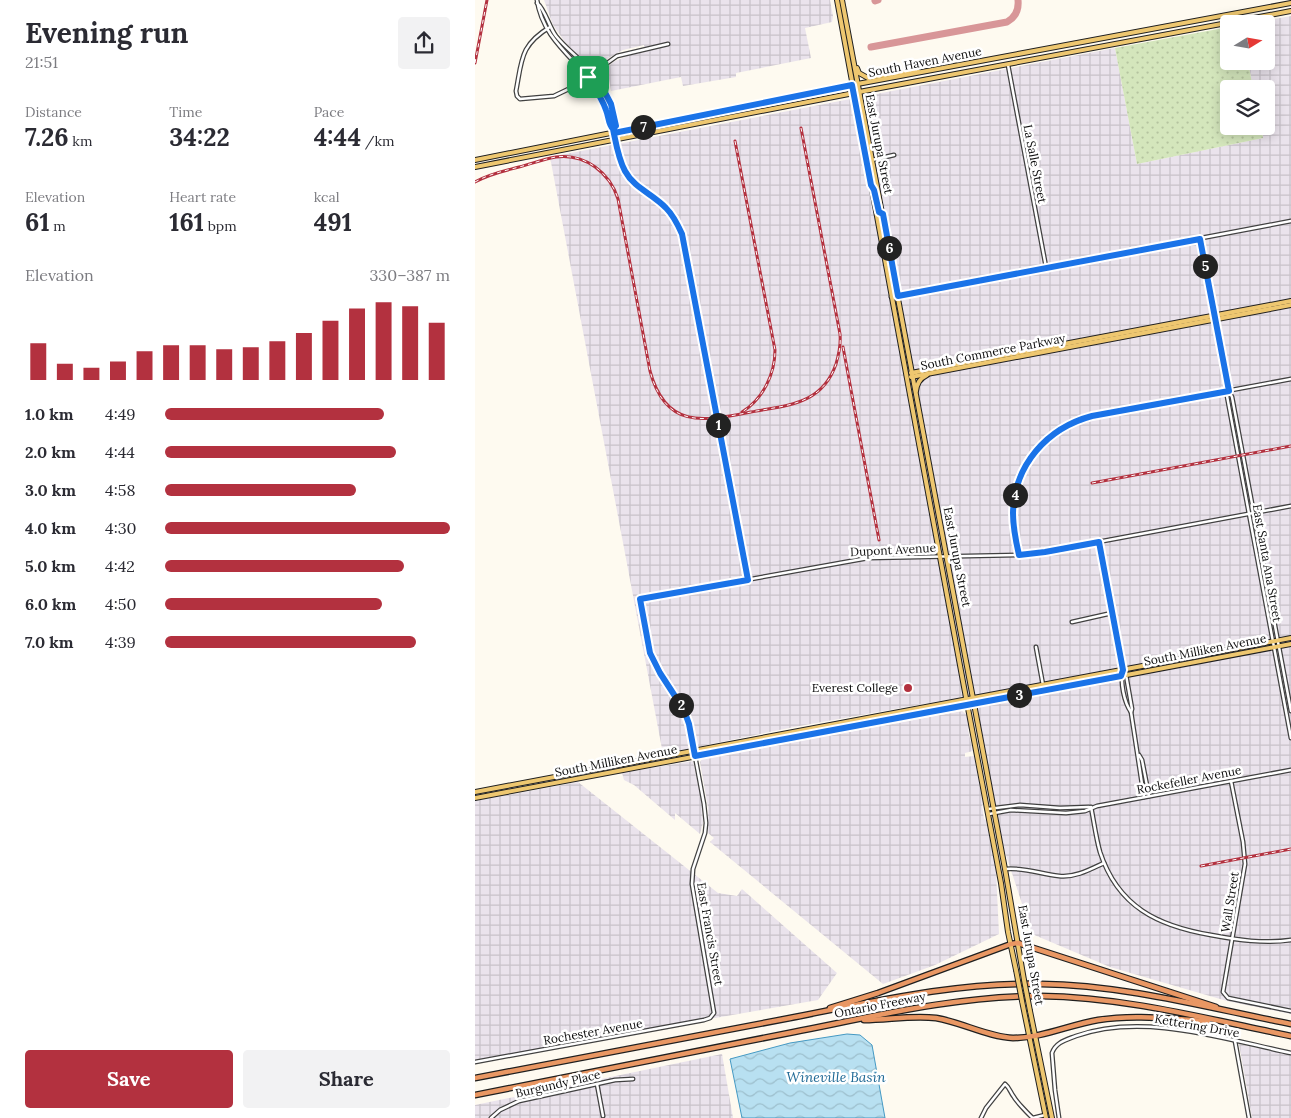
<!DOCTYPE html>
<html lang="en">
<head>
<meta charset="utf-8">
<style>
	body { margin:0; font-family:Lora,serif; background:#f2f2f3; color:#2b2b33; height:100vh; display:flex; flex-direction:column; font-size:19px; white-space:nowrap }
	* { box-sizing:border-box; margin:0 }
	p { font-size:16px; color:#7c7c81 }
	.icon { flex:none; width:28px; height:28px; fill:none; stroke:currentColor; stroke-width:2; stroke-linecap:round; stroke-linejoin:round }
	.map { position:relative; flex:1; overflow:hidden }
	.details { display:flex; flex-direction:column; background:#fff; width:475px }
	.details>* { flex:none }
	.needle { width:32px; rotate:79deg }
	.controls { position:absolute; left:745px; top:15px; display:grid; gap:10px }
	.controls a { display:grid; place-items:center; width:55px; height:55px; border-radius:5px; background:#fff; box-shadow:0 2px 12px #0003; font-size:25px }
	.pin { position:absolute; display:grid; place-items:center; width:42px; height:42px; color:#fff; margin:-21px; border-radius:10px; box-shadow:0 2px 8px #0006 }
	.km { position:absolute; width:25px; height:25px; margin:-12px; border-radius:50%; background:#222; color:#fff; font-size:14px; line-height:25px; text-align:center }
	.round { display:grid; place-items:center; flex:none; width:52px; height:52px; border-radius:5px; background:#f2f2f3 }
	.summary { display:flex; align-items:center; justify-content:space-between; height:85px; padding:0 25px }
	h1 { font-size:28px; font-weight:700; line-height:38px }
	.metrics { display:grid; grid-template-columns:repeat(3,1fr); gap:8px; height:85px; padding:5px 25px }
	.metrics div { display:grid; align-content:center }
	.metrics b { font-size:25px; font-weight:700 }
	.metrics small { font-size:14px; font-weight:400 }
	.metrics p { font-size:14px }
	.chart { height:140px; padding:10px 25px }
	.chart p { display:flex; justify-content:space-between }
	.chart svg { width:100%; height:90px; margin-top:5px; stroke:#b3313f; stroke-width:6 }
	.cta { display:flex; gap:10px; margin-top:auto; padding:10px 25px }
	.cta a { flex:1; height:58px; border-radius:5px; background:#b3313f; color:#fff; font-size:20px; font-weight:700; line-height:58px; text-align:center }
	.cta a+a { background:#f2f2f3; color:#2b2b33 }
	ul { padding:0 25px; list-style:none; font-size:16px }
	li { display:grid; grid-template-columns:80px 60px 1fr; align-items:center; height:38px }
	li i { height:12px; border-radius:6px; background:#b3313f }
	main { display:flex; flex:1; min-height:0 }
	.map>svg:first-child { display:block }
	.industrial { fill:url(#industrial-grid) }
	.grass { fill:url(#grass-dots) }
	.water { fill:url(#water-waves); stroke:#4599c3 }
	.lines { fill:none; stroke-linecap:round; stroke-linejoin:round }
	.taxiway { stroke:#d89698; stroke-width:7 }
	.minor-casing { stroke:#414141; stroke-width:5 }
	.major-casing { stroke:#1f1f1f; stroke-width:6 }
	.highway-casing { stroke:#1f1f1f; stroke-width:7 }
	.minor { stroke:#fff; stroke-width:2.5 }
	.major { stroke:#eec770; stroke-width:4 }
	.highway { stroke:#e99763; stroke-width:4.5 }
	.rail-casing { stroke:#b3313f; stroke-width:3 }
	.rail { stroke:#fff; stroke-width:1; stroke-dasharray:4; stroke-linecap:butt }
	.major-bridge-casing { stroke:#1f1f1f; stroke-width:6; stroke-linecap:butt }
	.major-bridge { stroke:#eec770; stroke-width:4 }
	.route-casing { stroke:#fff; stroke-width:10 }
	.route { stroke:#1a73e8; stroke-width:6 }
	.poi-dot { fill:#b3313f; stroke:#fff; stroke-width:2 }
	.labels { text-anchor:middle; stroke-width:5; stroke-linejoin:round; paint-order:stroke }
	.street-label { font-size:12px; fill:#0e0e0e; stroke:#fff }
	.poi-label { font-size:12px; fill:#0e0e0e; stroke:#fff; text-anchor:end }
	.water-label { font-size:14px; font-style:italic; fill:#216a96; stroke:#fff }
</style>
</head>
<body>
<main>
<section class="details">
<div class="summary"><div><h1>Evening run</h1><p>21:51</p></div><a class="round"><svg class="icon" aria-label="share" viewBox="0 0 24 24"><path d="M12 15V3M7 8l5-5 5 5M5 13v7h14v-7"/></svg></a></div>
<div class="metrics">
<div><p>Distance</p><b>7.26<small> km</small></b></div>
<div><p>Time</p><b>34:22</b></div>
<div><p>Pace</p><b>4:44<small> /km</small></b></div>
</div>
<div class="metrics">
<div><p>Elevation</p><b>61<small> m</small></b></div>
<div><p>Heart rate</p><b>161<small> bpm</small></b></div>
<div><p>kcal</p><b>491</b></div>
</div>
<div class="chart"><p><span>Elevation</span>330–387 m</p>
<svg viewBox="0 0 160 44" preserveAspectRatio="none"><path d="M5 44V26M15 44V36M25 44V38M35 44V35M45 44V30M55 44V27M65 44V27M75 44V29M85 44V28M95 44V25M105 44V21M115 44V15M125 44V9M135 44V6M145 44V8M155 44V16"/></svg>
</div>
<ul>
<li><b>1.0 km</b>4:49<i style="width:77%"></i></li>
<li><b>2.0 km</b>4:44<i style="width:81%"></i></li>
<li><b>3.0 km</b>4:58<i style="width:67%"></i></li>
<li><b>4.0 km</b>4:30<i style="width:100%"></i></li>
<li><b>5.0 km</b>4:42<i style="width:84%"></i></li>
<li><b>6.0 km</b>4:50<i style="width:76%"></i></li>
<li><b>7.0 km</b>4:39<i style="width:88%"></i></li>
</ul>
<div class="cta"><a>Save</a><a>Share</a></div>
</section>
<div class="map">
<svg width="816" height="1118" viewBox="0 0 816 1118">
	<defs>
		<pattern id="industrial-grid" width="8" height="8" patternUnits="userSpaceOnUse" patternTransform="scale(1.25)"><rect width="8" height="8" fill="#eae3ec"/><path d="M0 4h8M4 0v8" fill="none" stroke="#c8c2c9"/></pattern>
		<pattern id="grass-dots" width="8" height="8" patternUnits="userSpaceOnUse" patternTransform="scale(1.25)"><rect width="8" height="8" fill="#d4e6bc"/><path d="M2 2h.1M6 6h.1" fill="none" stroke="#b5c4a0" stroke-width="1.8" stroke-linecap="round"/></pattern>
		<pattern id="water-waves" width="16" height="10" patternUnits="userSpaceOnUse" patternTransform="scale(1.25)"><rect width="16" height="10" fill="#b8e0f1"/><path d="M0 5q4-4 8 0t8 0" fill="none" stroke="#9dbfcd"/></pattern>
	</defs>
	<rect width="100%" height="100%" fill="#fefaf0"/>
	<!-- industrial -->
	<g class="industrial">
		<polygon points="69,0 355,0 358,16 357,22 330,28 336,58 261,73 261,77 208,86 206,77 136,91 132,67 140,61 155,55 170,52 169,45 148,50 130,60 118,71 90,42 78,25"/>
		<polygon points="816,16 816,1014 752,1001 635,967 557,934 529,849 499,695 319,727 188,754 75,157 640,48 662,164 788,138 786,126 791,126 791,89 778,89 773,61 791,61 791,24 770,24"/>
		<polygon points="487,711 492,715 494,726 493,730 498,751 490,753 490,757 499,756 508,804 507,806 509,819 511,820 521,871 524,934 460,965 408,984 235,842 239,838 233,833 233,808 225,762 227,759"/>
		<polygon points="218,761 227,803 228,823 225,834 200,813 200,820 159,785 149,780 147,773"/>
		<polygon points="103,782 243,893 262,896 267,889 362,973 343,1000 0,1060 0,801"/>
		<polygon points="764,1044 816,1055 816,1118 777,1118"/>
		<polygon points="247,1054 258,1118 0,1118 0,1105"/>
	</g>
	<!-- grass -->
	<polygon class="grass" points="754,27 754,61 773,61 778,89 754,89 754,126 786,126 788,138 662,164 640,48"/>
	<!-- water -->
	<polygon class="water" points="372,1034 385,1035 397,1045 410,1118 267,1118 255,1059 315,1043"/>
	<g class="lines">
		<!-- taxiway -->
		<g class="taxiway">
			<polyline points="400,1 403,0"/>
			<path d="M396,47L532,22C541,17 544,10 543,0"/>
		</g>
		<!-- minor casing -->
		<g class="minor-casing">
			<g id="minor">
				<path d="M62,0C67,34 91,52 113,77C125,91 131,109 135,126L138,129C141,143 143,159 150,171C159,188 178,194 191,208C198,215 203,225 207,234L273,580"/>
				<path d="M62,3C70,9 74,27 81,36C89,46 98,53 106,61C124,80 136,100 141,126L138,129"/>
				<path d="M75,27C45,45 47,60 41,91L42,96L45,99L79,96L102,85L142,56L193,44"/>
				<polyline points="533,65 571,267"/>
				<polyline points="397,160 419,155"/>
				<polyline points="725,239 754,391 757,397 816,711"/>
				<polyline points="416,297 816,221"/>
				<polyline points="754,391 752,396 816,738"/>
				<path d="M624,543L648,670C645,682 649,702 656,712"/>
				<path d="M544,555C541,543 538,530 538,517C537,468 571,429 617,416L816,379"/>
				<polyline points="597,622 637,613"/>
				<polyline points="561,647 568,685"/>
				<polyline points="648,670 651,675 657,709 656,712 669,797"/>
				<polyline points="664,755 667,760 674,796"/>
				<polyline points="756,781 768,842 770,864 748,992 753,998 816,1011"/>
				<path d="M616,807C619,822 621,838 625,852C643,907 683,926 736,935C763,940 789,944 816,940"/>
				<polyline points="513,809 545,805 585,808 614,807"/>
				<polyline points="514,814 536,810 591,813 610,811 622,806 816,770"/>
				<path d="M530,869C550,867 565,874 584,876C600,878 616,869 629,863"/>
				<polyline points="760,1041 774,1118"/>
				<polyline points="0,1062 229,1020 235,1018 239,1013 217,884 218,869 230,833 231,823 229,804 214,724 209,710 185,673 175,653 165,599 393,558 544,555 564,553 816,506"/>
				<polyline points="122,1084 128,1116"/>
				<polyline points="16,1118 25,1110 44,1101 140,1080 158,1079"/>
				<path d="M506,1118L511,1108L530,1084C535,1088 535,1092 539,1097C541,1101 555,1116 558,1118L570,1115"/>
				<path d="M584,1118L580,1090L577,1053C581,1042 591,1040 601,1036C668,1012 749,1039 816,1053"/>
			</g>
		</g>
		<!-- major casing -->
		<g class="major-casing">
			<g id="major">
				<polyline points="362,0 489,687 526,883 533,932 541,970"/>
				<polyline points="367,0 530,869 549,980"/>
				<polyline points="382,68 384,73 393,78 439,70 444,72"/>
				<polyline points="0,160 377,85 816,3"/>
				<polyline points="0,167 384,92 816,11"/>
				<polyline points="402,203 404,213 408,214"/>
				<polyline points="436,373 816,301"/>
				<polyline points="436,377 816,305"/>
				<path d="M441,391C442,384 444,379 452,375"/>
				<polyline points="0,792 816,638"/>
				<polyline points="0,798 816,644"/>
				<polyline points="547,1001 571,1118"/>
				<polyline points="555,1011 577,1118"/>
			</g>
		</g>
		<!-- highway casing -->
		<g class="highway-casing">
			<g id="highway">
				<polyline points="355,1008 403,993 536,944 543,943 741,1007"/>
				<path d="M389,1020C413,1020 437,1015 461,1018C486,1022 513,1037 538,1038C567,1038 594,1025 623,1020C660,1014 696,1019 733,1021"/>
				<path d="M0,1078C105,1058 210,1038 315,1018C397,1002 481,982 566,984C650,985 734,1008 816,1024"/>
				<path d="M0,1095C106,1074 212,1053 319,1032C400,1016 482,996 565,996C650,997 733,1019 816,1036"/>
			</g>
		</g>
		<!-- minor -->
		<use href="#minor" class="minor"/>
		<!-- major -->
		<use href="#major" class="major"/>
		<!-- highway -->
		<use href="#highway" class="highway"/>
		<!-- rail casing -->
		<g class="rail-casing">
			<g id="rail">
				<polyline points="0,63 12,0"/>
				<path d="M260,141L300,350C300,374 288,399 267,412"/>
				<path d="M0,182C14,174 29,171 44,167C56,164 69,159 81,157C110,153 135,173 143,199L175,371C191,430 229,421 276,412C312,405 347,405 361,364C364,354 366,345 365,334L326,128"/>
				<polyline points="368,347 404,540"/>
				<polyline points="617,483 816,446"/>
				<polyline points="726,866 816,849"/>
			</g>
		</g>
		<!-- rail -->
		<use href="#rail" class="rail"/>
		<!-- major-bridge casing -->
		<g class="major-bridge-casing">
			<g id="major-bridge">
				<polyline points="541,970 547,1001"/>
				<polyline points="549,980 555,1011"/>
			</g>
		</g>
		<!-- major-bridge -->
		<use href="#major-bridge" class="major-bridge"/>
	</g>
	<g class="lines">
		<!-- route casing -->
		<g class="route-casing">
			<path id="route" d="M113,77C120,88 127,98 131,110C134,117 133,124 138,129C141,143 143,158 150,171C159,188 178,194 191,208C198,215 203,225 207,234L273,580L165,599L175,653L185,673L209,710L214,724L220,756L646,676L648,670L624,542L570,552L544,555C541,542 538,527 538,513C539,465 572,428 617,416L754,391L725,239L423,296L408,214L404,212L399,190L396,185L377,85L139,133L138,129L141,126L136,104L126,85L118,74L113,77"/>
		</g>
		<!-- route -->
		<use href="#route" class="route"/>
	</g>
	<!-- markers -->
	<circle class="poi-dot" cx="433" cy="688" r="5"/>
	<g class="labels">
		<!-- street labels -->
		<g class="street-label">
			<text transform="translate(450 62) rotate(-11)" y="4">South Haven Avenue</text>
			<text transform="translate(404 144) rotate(79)" y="4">East Jurupa Street</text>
			<text transform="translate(560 164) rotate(79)" y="4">La Salle Street</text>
			<text transform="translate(518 352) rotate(-11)" y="4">South Commerce Parkway</text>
			<text transform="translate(418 550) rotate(-3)" y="4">Dupont Avenue</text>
			<text transform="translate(482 557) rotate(79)" y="4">East Jurupa Street</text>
			<text transform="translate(792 563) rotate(80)" y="4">East Santa Ana Street</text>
			<text transform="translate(730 650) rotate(-11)" y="4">South Milliken Avenue</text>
			<text transform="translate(141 761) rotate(-11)" y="4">South Milliken Avenue</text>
			<text transform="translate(714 780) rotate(-11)" y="4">Rockefeller Avenue</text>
			<text transform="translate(755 902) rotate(-81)" y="4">Wall Street</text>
			<text transform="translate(235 934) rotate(80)" y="4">East Francis Street</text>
			<text transform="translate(556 955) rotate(80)" y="4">East Jurupa Street</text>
			<text transform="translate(405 1005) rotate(-11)" y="4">Ontario Freeway</text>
			<text transform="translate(722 1026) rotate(10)" y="4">Kettering Drive</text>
			<text transform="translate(118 1032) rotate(-10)" y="4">Rochester Avenue</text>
			<text transform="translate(83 1084) rotate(-13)" y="4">Burgundy Place</text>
		</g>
		<!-- poi labels -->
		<g class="poi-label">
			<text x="423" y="692">Everest College</text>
		</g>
		<!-- water labels -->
		<g class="water-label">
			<text x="361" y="1082">Wineville Basin</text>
		</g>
	</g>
</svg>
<div class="controls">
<a><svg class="needle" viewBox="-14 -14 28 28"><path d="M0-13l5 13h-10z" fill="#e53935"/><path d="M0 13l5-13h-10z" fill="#7c7c81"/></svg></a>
<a><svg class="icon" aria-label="layers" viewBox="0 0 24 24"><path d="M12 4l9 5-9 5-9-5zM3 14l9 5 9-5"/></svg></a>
</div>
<div class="pin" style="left:113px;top:77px;background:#1e9e55"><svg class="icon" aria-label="arrive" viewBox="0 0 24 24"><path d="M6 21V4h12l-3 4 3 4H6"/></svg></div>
<b class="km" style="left:243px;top:425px">1</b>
<b class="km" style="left:206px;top:705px">2</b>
<b class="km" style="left:544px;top:695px">3</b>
<b class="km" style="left:540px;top:495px">4</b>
<b class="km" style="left:730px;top:266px">5</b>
<b class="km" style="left:414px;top:248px">6</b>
<b class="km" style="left:168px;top:127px">7</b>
</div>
</main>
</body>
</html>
